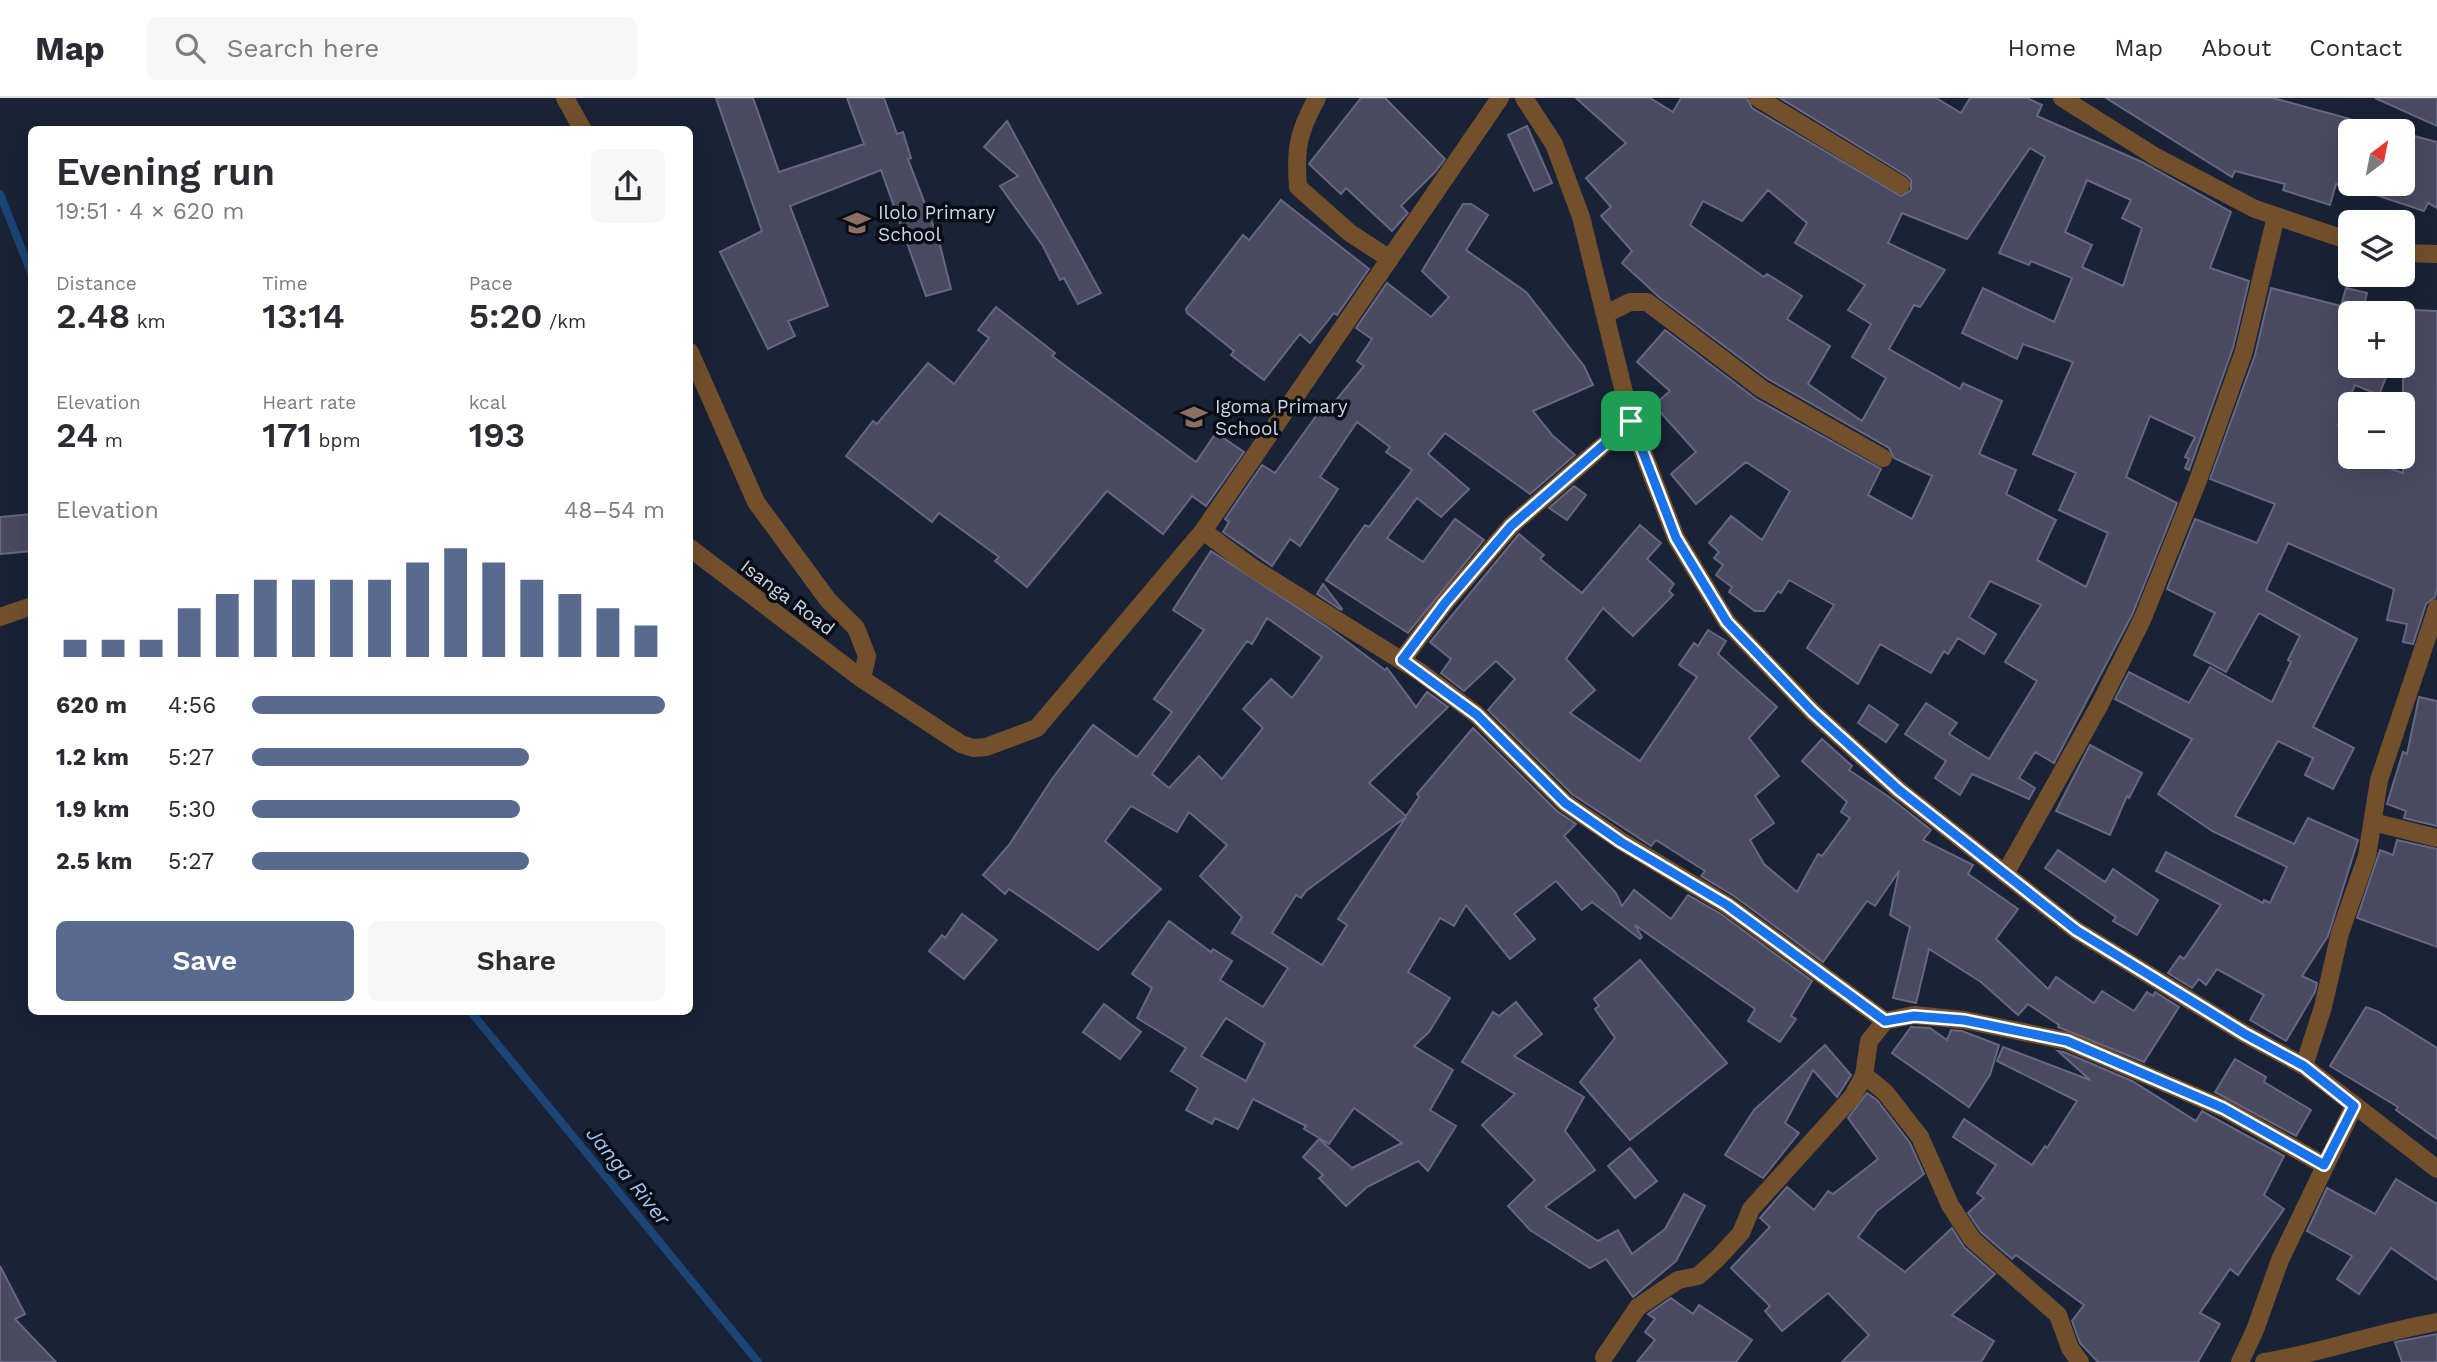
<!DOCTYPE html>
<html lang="en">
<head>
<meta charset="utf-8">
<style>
	body { margin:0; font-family:"Work Sans",sans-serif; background:#f7f7f7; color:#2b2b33; height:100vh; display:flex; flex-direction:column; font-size:26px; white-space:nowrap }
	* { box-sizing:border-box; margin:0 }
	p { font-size:23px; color:#7c7c81 }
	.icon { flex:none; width:38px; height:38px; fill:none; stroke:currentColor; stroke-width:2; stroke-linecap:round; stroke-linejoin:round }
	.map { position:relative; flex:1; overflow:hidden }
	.panel { position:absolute; left:28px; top:28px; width:665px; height:889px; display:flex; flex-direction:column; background:#fff; border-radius:10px; box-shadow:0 7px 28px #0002 }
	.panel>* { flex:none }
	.needle { width:46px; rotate:32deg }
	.buttons { position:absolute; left:2338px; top:21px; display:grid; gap:14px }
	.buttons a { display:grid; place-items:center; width:77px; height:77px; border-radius:10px; background:#fff; box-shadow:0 7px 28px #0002; font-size:35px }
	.pin { position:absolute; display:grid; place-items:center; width:60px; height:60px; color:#fff; margin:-30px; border-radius:14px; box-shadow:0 4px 10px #0006 }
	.round { display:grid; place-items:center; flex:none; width:74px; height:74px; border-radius:10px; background:#f7f7f7 }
	.headline { display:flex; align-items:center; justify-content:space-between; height:119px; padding:0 28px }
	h1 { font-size:38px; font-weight:600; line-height:52px }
	.stats { display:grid; grid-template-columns:repeat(3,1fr); gap:10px; height:119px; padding:7px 28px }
	.stats div { display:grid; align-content:center }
	.stats b { font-size:35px; font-weight:600 }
	.stats small { font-size:19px; font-weight:400 }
	.stats p { font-size:19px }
	.chart { height:196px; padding:14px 28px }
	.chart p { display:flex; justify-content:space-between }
	.chart svg { width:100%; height:126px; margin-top:7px; stroke:#586a8e; stroke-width:6 }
	.primary-button { display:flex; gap:14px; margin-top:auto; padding:14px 28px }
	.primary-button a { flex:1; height:80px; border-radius:10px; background:#586a8e; color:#fff; font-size:28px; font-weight:600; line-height:80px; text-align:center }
	.primary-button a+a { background:#f7f7f7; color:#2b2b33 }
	ul { padding:0 28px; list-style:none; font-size:23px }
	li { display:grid; grid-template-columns:112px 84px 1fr; align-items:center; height:52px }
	li i { height:18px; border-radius:9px; background:#586a8e }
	header { display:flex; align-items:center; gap:42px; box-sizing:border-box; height:98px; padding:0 35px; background:#fff; border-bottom:2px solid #e1e1e2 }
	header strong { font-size:33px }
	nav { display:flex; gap:38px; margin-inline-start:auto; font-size:24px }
	.search { width:490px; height:63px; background:#f7f7f7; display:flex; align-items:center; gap:18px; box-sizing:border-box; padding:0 24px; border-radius:10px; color:#7c7c81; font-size:26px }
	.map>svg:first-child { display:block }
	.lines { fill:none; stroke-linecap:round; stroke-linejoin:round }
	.stream { stroke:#1b4576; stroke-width:8 }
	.building { fill:#494961; stroke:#676781; stroke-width:2; fill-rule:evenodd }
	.minor { stroke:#72502b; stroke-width:18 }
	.route-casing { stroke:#fff; stroke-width:14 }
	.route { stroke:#1a73e8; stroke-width:9 }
	.labels { text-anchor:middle; stroke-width:7; stroke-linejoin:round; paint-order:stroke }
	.poi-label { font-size:19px; fill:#cfd6e3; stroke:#080c14; text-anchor:start }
	.street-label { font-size:19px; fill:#cfd6e3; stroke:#080c14 }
	.water-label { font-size:21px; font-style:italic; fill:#9fc4f1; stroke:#080c14 }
</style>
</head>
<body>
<header>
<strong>Map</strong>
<div class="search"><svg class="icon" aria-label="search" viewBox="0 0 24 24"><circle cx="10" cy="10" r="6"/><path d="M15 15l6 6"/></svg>Search here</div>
<nav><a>Home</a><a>Map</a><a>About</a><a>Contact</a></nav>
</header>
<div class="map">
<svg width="2437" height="1264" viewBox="0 0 2437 1264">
	<rect width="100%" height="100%" fill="#192236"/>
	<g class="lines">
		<!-- stream -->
		<g class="stream">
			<polyline points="0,96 32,177"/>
			<polyline points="471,914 758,1264"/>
		</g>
	</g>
	<!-- building -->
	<g class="building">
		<polygon points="716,0 753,0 779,74 864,46 847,0 884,0 897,36 903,34 911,60 908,61 939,143 951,191 926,198 881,72 790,108 828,208 788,223 795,238 768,251 720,154 762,133"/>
		<polygon points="1361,0 1385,0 1445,61 1435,74 1401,108 1408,115 1392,133 1346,90 1341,96 1309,66"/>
		<path d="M1576,0H1650L1673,14L1681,0H1747L1752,10L1901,98L1911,92V82L1907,78L1780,0H1936L1961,15L1970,0H2027L2042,7L2037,18L2142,64L2231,114L2210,170L2249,183L2233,250L2189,372L2185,370L2189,361L2185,359L2195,339L2150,318L2126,379L2177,405L2132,517L2054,665L2035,654L2019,680L2035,690L2029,701L1972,676L1960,697L1935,680L1946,663L1905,636L1926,605L1957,625L1949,636L1989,661L2037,583L2005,564L2041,507L1990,483L1969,519L1996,536L1984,556L1958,540L1948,556L1944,553L1931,575L1880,546L1858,586L1807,550L1834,507L1789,482L1781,495L1778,493L1764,513H1755L1729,494L1732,489L1716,477L1723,467L1714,460L1719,454L1709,445L1731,418L1762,442L1790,393L1746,364L1696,406L1671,376L1696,354L1654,307L1670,293L1637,264L1665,232L1756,301L1881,371L1868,397L1912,421L1932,378L1894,360L1889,350L1768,281L1659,199L1622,165L1632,153L1601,118L1611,109L1586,80L1626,45ZM2030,50L2045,59L1999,155L2029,167L2031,163L2072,180L2054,224L1983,190L1962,235L2017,261L2023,246L2073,264L2033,356L2076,375L2059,412L2108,435L2086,489L2037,462L2056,422L2006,396L2016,372L1979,356L2002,303L1963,285L1960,291L1889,251L1914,207L1920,209L1945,172L1888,145L1902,115L1967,141ZM2087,82L2131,102L2122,120L2142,130L2123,188L2082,169L2092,147L2065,134ZM1768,92L1807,125L1795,145L1865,187L1848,212L1871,226L1852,259L1886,280L1862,323L1808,286L1830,248L1787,221L1802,198L1767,176L1764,179L1690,127L1703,103L1742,123Z"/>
		<polygon points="2106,0 2273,0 2350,21 2350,90 2336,86 2330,107 2283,92 2285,86 2235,73 2232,79"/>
		<polygon points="2375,0 2437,0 2437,28"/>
		<polygon points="1007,23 1101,195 1078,206 1064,180 1060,182 1043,148 1000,88 1018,78 984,49"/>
		<polygon points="1527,28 1552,85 1534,93 1508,37"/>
		<polygon points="2403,35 2437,44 2437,110 2428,105 2424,113 2361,92 2362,86 2403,86"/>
		<polygon points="1281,102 1369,171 1337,217 1334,215 1310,245 1300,236 1264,282 1231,257 1234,253 1187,215 1186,211 1243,137 1249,142"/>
		<polygon points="1463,106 1471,106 1488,117 1466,152 1526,194 1584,268 1593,287 1533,313 1553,338 1575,357 1530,396 1445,335 1428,356 1469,391 1441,419 1417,400 1387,440 1423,464 1455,421 1484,442 1408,535 1326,482 1365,427 1369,429 1412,372 1386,354 1390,349 1357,324 1320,379 1338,391 1300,448 1290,441 1272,468 1223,434 1229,424 1225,421 1262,367 1275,375 1319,314 1324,317 1364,268 1357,263 1372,241 1356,230 1387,185 1431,219 1449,199 1422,173"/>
		<polygon points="2271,190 2341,208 2346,190 2367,195 2362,215 2350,215 2350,268 2372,268 2389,272 2379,297 2355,287 2338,327 2350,332 2350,359 2359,359 2403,375 2403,261 2411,263 2414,212 2437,213 2437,491 2435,499 2426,506 2413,546 2403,544 2407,526 2387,522 2394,491 2288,445 2266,492 2357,541 2313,629 2354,650 2333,691 2305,677 2313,660 2278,643 2235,718 2294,746 2308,720 2358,742 2328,838 2302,878 2317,885 2315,894 2286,943 2250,922 2264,897 2217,871 2206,887 2199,881 2192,890 2168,875 2180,858 2184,861 2221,807 2156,773 2166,754 2263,805 2264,802 2270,805 2287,769 2212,733 2158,696 2192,641 2115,601 2129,574 2189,605 2210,569 2272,604 2291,564 2288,562 2300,538 2259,515 2226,574 2194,557 2215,515 2167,491 2195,421 2257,445 2275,406 2210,381 2255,257"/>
		<polygon points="996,209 1055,255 1052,258 1196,364 1216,335 1244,354 1206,408 1192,398 1163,436 1107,393 1027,489 995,463 999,459 939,415 932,424 846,358 873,323 877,326 928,265 954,286 989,240 978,232"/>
		<polygon points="1574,388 1586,397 1567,422 1549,410"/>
		<polygon points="32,416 32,453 0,456 0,419"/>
		<polygon points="1640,427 1661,445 1647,461 1674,486 1669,493 1673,497 1633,538 1603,510 1566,561 1595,592 1570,615 1640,663 1697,579 1679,567 1694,545 1698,548 1708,532 1726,543 1718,556 1777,609 1749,640 1779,678 1755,698 1774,725 1750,742 1764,766 1797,794 1818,756 1822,758 1850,720 1841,714 1847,704 1802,663 1822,641 1852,668 1849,672 1889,699 1931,732 1923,742 1973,767 1968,776 2018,811 1996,841 2048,891 2056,879 2094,905 2102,893 2134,913 2147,894 2153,898 2155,894 2179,909 2144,964 2058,929 2059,927 2028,906 2018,917 1981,884 1929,851 1916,905 1893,900 1910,829 1890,817 1899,773 1875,808 1867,803 1823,864 1734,798 1701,778 1705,773 1656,742 1651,748 1572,696 1488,612 1515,581 1496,563 1464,593 1441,575 1451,561 1430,544 1519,436 1544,457 1540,461 1582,495"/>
		<path d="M1211,453L1329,530L1385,572L1387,570L1416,609L1427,594L1448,609L1369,685L1406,718L1419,699L1417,696L1473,630L1557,713L1576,726L1564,738L1616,795L1622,808L1634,792L1671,821L1688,797L1721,816L1812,883L1791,918L1796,921L1780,944L1748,923L1755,911L1635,827L1642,839L1640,841L1592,804L1582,812L1556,783L1514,816L1535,841L1510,861L1466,807L1454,828L1440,820L1408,874L1450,900L1429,934L1414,948L1453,972L1430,1012L1456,1028L1428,1073L1418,1063L1367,1089L1346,1108L1319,1080L1323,1077L1303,1059L1319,1041L1352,1070L1402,1045L1354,1010L1329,1046L1304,1031L1306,1028L1253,1001L1238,1031L1215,1020L1212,1026L1186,1012L1198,990L1171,973L1186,950L1137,920L1152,890L1132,876L1169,823L1211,854L1213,851L1232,863L1220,882L1263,909L1288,870L1232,835L1242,819L1200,778L1227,747L1189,714L1177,734L1131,708L1105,743L1161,791L1098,852L1009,791L1005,796L983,777L1009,747L1052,681L1093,627L1137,659L1172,614L1154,601L1204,532L1173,512ZM1267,520L1322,559L1292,600L1271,581L1243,611L1263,630L1222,681L1199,658L1169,690L1152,676L1247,543L1252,546ZM1406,719L1338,821L1347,827L1322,867L1272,835L1296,797L1301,800L1306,793ZM1226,920L1265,945L1246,983L1201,958Z"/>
		<polygon points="1323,486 1342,511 1341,512 1317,496"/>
		<polygon points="2419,599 2437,603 2437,728 2404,720 2406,713 2387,706 2403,654 2407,656"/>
		<polygon points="1869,607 1898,627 1886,644 1858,625"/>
		<polygon points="2090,647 2142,675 2129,700 2127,698 2110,737 2056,713"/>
		<polygon points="2397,742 2437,751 2437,849 2357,820 2380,752 2393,757"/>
		<polygon points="2058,752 2105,784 2113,771 2158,802 2137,837 2113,823 2116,819 2045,770"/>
		<polygon points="962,816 997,842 964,881 929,853 942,837 945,840"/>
		<polygon points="1640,862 1727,965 1630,1042 1580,984 1615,940 1595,911 1599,908 1594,901"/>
		<polygon points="1516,904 1542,936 1514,958 1584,999 1565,1033 1595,1072 1545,1109 1598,1143 1618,1132 1632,1156 1665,1131 1684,1096 1705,1108 1676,1163 1633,1199 1606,1161 1590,1170 1530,1132 1508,1108 1535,1082 1482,1027 1515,996 1462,964 1493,914 1499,918"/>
		<polygon points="1104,906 1141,934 1120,961 1083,934"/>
		<polygon points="2366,909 2379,914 2437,950 2437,1041 2396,1012 2398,1009 2330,968"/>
		<polygon points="1911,929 1930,930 1947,942 1951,932 1962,933 1999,947 1990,977 1969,1009 1892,955"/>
		<polygon points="1825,947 1851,977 1837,999 1813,972 1785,1025 1799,1035 1763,1080 1725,1057 1754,1012"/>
		<polygon points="2003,949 2090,982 2058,953 2064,954 2132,983 2196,1023 2202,1013 2284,1058 2264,1097 2284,1111 2238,1177 2230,1171 2200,1215 2220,1226 2198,1264 2098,1264 2080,1245 2072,1223 2084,1207 2016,1157 2012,1161 1981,1134 1968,1115 1984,1100 1977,1095 1996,1067 1953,1039 1964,1021 2032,1067 2045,1048 2047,1050 2077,1003 1997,963"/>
		<polygon points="2235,961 2266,979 2264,984 2311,1012 2296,1038 2215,994"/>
		<polygon points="1867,995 1877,1002 1910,1045 1924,1076 1877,1113 1858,1139 1905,1174 1952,1130 1964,1149 1995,1176 1952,1217 1994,1243 1981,1264 1842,1264 1869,1237 1828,1195 1782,1233 1765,1213 1770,1208 1731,1170 1770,1129 1760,1120 1787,1089 1814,1112 1828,1093 1833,1096 1878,1061 1848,1020"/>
		<polygon points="1630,1050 1657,1083 1635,1100 1608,1068"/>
		<polygon points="2396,1081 2437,1106 2437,1182 2391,1150 2359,1196 2337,1181 2352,1158 2307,1133 2327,1090 2375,1116"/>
		<polygon points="0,1168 25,1216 15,1221 56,1264 0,1264"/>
		<polygon points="1671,1200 1693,1216 1699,1207 1752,1242 1736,1264 1637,1264 1655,1242 1645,1234 1655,1221 1648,1216"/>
		<polygon points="2437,1236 2437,1264 2402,1264 2395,1244"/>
	</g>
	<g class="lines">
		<!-- minor -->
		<g class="minor">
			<polyline points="565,0 583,32"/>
			<path d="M1317,0C1298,34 1295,51 1298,89L1350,135L1390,161"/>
			<polyline points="1524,0 1554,46 1581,119 1631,323 1676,440 1727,524 1813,614 1899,692 2076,832 2245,936 2304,968 2437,1071"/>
			<polyline points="1758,0 1901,87"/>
			<polyline points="2062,0 2156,59 2255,111 2350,143"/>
			<polyline points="2403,155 2437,156"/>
			<polyline points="1606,216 1630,204 1647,204 1762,291 1883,360"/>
			<polyline points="690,254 756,404 828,502 856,530 867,558 862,581 961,646 973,650 986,649 1037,630 1203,433 1500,0"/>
			<polyline points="1203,433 1253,470 1420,574 1477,617 1565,705 1621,743 1727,807 1885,923"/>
			<polyline points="690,450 862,581"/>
			<polyline points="0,519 32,508"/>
			<polyline points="1402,562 1445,505 1511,428 1631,323"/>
			<polyline points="2373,724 2437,740"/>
			<polyline points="2005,776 2100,606 2142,522 2197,385 2244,253 2276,118"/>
			<polyline points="2304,968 2323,909 2340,835 2367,758 2379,682 2437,510"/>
			<polyline points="1864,977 1885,994 1920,1039 1950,1107 1972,1141 2058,1217 2070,1250 2080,1264"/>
			<polyline points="1604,1259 1638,1209 1678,1182 1698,1178 1717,1161 1741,1135 1751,1111 1853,998 1864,977 1869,943 1885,923 1914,917 1964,922 2067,943 2223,1010 2324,1067"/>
			<polyline points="2240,1264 2255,1232 2280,1162 2354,1008"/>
			<path d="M2264,1264C2322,1255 2378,1234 2437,1224"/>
		</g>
	</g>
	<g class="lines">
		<!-- route casing -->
		<g class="route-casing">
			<polygon id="route" points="1631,323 1676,440 1727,524 1813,614 1899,692 2076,832 2245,936 2304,968 2354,1008 2324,1067 2223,1010 2067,943 1964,922 1914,918 1885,923 1727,807 1621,744 1565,705 1477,617 1402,562 1445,505 1511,428"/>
		</g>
		<!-- route -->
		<use href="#route" class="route"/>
	</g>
	<!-- icons -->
	<defs>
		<g id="school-bare" transform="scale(2.1)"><path d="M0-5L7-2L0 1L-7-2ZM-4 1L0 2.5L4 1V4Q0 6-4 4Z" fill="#8d6e63" stroke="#080c14" stroke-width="2.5" paint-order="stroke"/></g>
	</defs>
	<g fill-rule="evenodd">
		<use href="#school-bare" x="857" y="125"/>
		<use href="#school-bare" x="1194" y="319"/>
	</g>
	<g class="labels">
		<!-- poi labels -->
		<g class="poi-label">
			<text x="878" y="121">Ilolo Primary<tspan x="878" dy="22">School</tspan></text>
			<text x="1215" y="315">Igoma Primary<tspan x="1215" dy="22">School</tspan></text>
		</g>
		<!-- street labels -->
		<g class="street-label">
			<text transform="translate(788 499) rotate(37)" y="7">Isanga Road</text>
		</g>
		<!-- water labels -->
		<g class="water-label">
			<text transform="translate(628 1078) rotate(51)" y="7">Janga River</text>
		</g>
	</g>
</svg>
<div class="buttons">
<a><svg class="needle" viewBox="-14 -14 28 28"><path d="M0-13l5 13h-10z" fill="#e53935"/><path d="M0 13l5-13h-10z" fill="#7c7c81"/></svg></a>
<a><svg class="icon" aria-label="layers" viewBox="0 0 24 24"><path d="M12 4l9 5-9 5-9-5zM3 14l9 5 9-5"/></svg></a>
<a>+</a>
<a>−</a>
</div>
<div class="pin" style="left:1631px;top:323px;background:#1e9e55"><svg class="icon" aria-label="arrive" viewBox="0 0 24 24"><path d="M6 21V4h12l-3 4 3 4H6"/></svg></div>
<section class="panel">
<div class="headline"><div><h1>Evening run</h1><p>19:51 · 4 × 620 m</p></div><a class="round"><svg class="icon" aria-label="share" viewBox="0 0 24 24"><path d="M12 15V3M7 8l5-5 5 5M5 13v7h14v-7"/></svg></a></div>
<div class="stats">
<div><p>Distance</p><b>2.48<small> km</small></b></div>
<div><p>Time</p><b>13:14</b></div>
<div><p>Pace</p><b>5:20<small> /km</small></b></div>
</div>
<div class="stats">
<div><p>Elevation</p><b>24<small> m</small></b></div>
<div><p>Heart rate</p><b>171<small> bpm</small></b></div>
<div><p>kcal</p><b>193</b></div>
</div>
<div class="chart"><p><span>Elevation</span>48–54 m</p>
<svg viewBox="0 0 160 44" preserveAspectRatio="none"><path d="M5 44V38M15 44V38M25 44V38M35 44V27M45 44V22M55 44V17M65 44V17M75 44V17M85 44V17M95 44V11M105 44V6M115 44V11M125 44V17M135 44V22M145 44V27M155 44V33"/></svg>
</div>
<ul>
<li><b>620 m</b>4:56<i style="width:100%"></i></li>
<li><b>1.2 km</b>5:27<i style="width:67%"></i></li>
<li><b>1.9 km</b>5:30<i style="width:65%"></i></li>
<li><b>2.5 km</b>5:27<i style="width:67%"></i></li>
</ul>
<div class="primary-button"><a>Save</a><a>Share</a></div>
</section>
</div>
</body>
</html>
